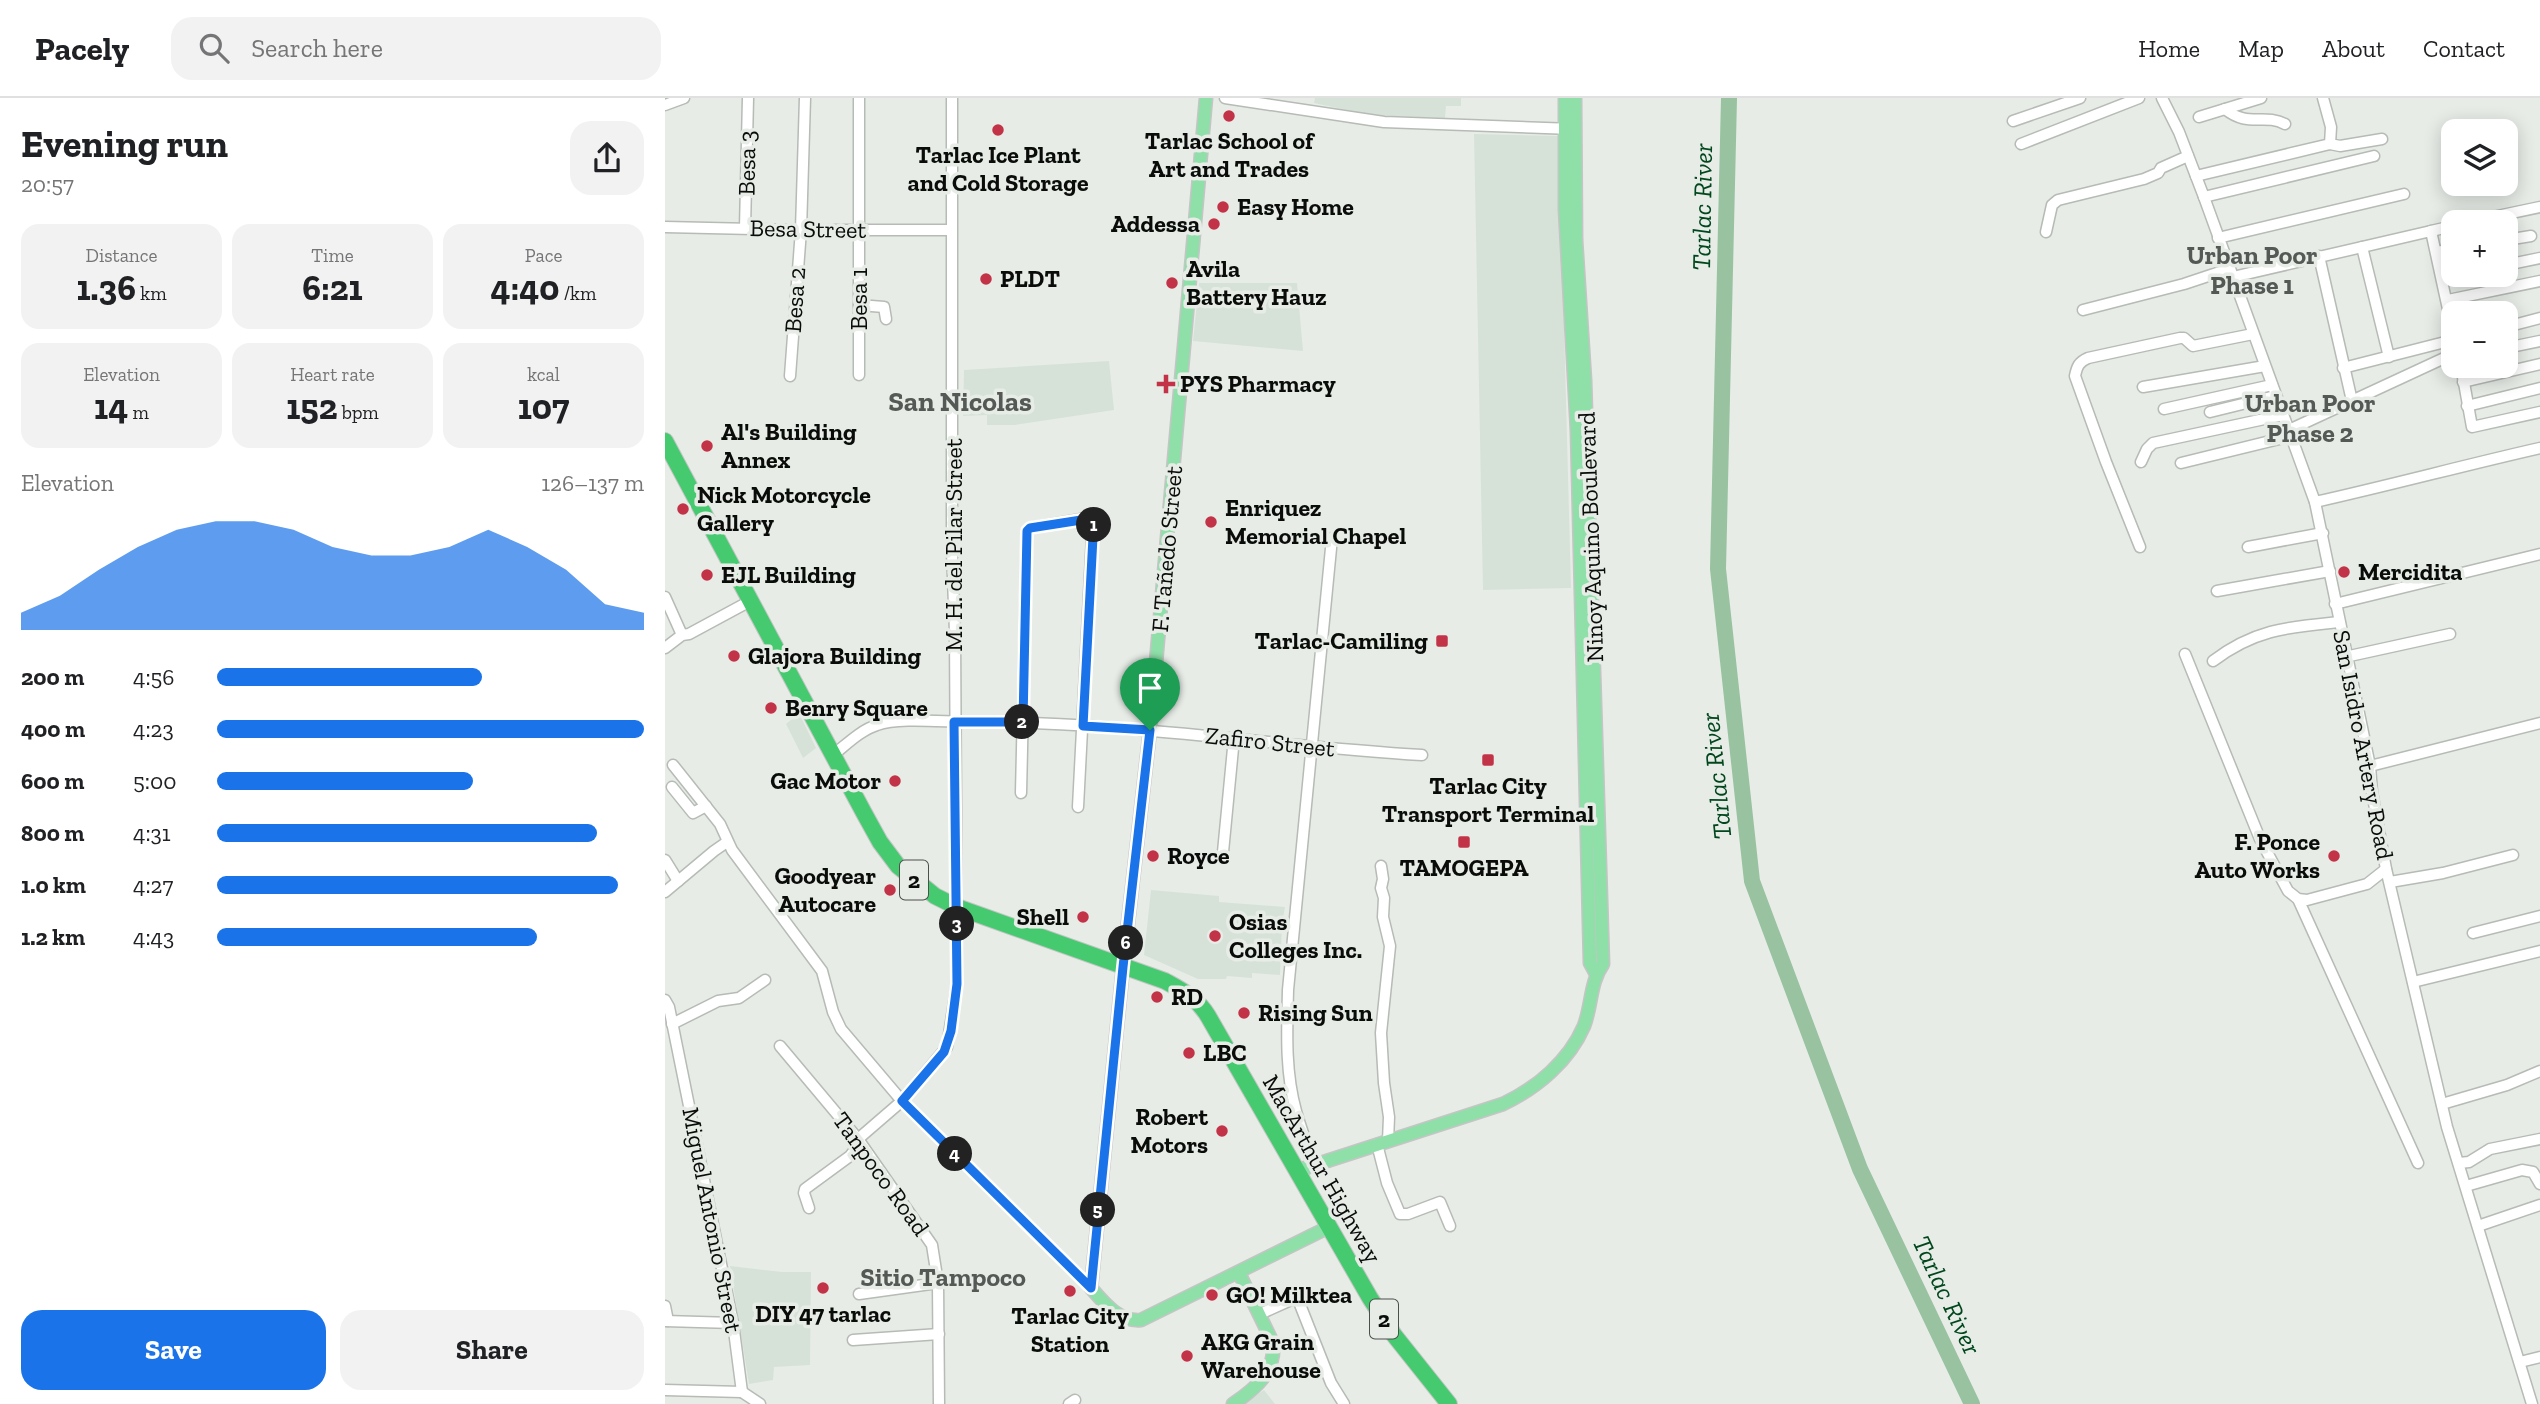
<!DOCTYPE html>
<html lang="en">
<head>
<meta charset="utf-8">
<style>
	body { margin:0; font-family:"Zilla Slab",serif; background:#f2f2f2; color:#202124; height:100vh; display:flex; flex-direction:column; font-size:26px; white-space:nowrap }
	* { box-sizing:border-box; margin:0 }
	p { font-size:23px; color:#757577 }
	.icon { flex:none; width:38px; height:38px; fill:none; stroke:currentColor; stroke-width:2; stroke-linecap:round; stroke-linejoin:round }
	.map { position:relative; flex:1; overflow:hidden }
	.side { display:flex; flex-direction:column; background:#fff; width:665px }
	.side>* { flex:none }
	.buttons { position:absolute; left:1776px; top:21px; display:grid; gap:14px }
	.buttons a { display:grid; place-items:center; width:77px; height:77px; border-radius:14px; background:#fff; box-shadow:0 4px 18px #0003; font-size:35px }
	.pin { position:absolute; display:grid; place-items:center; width:60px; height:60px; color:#fff; margin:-72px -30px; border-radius:50% 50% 50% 0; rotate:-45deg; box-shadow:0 0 7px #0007 }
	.pin .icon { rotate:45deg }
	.km { position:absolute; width:35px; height:35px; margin:-18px; border-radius:50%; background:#222; color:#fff; font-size:19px; line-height:35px; text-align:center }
	.round { display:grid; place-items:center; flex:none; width:74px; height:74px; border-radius:21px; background:#f2f2f2 }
	.summary { display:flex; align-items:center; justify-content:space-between; height:119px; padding:0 21px }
	h1 { font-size:38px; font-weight:700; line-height:52px }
	.metrics { display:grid; grid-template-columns:repeat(3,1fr); gap:10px; height:119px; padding:7px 21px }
	.metrics div { display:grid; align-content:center; border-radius:18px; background:#f2f2f2; text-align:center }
	.metrics b { font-size:35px; font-weight:700 }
	.metrics small { font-size:19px; font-weight:400 }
	.metrics p { font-size:19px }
	.chart { height:196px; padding:14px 21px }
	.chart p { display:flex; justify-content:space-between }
	.chart svg { width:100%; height:126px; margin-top:7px; fill:#1a73e8; opacity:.7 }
	.button { display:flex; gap:14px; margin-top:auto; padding:14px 21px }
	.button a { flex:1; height:80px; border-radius:21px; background:#1a73e8; color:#fff; font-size:28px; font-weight:700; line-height:80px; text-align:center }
	.button a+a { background:#f2f2f2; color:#202124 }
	ul { padding:0 21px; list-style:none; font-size:23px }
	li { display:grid; grid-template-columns:112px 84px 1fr; align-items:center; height:52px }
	li i { height:18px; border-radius:9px; background:#1a73e8 }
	header { display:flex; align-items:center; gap:42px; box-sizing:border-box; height:98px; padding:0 35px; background:#fff; border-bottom:2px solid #e0e0e0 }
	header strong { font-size:33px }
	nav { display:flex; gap:38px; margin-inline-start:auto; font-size:24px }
	.search { width:490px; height:63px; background:#f2f2f2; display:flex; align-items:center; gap:18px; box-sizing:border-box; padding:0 24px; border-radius:21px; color:#757577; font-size:26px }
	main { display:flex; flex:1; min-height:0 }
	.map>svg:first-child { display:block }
	.built { fill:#d6e2d8 }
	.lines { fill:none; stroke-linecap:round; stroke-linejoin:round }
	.river { stroke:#98c2a0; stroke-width:16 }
	.minor-casing { stroke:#b6bbb6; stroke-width:13 }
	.major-casing { stroke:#c4c5c4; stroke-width:15 }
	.highway-casing { stroke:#c4c5c4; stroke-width:18 }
	.minor { stroke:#fff; stroke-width:10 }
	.major { stroke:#8fdfa9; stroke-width:12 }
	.highway { stroke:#45ca6f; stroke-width:16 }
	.route-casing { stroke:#fff; stroke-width:14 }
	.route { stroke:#1a73e8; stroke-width:9 }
	.poi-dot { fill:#c33348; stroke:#e7ece7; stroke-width:2.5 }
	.labels { text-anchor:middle; stroke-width:7; stroke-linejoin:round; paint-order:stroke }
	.shield { fill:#e7ece7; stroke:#4c4f4c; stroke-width:2 }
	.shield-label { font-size:23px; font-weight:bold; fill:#0a0c0a }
	.poi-label { font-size:24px; font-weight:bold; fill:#0a0c0a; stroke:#e7ece7; text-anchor:start }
	.street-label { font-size:24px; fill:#0a0c0a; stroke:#e7ece7 }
	.water-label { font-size:26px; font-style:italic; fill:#00471d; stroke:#e7ece7 }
	.neighbourhood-label { font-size:26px; font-weight:bold; fill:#555955; stroke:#e7ece7 }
	.quarter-label { font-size:28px; font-weight:bold; fill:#555955; stroke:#e7ece7 }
</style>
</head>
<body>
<header>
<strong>Pacely</strong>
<div class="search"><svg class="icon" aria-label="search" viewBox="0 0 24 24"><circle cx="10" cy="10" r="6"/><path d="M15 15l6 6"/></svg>Search here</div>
<nav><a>Home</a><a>Map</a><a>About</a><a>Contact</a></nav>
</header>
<main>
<section class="side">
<div class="summary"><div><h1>Evening run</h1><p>20:57</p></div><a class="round"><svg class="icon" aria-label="share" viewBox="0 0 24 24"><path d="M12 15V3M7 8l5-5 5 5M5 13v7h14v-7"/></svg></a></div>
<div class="metrics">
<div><p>Distance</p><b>1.36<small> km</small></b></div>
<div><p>Time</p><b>6:21</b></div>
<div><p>Pace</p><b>4:40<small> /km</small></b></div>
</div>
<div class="metrics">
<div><p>Elevation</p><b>14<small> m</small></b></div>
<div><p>Heart rate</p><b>152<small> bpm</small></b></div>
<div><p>kcal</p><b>107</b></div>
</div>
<div class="chart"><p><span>Elevation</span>126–137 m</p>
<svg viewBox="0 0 160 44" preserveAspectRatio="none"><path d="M0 44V38L10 32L20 23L30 15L40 9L50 6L60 6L70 9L80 15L90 18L100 18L110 15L120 9L130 15L140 23L150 35L160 38V44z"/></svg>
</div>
<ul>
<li><b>200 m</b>4:56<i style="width:62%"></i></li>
<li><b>400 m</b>4:23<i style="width:100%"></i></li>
<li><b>600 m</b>5:00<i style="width:60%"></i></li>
<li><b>800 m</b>4:31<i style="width:89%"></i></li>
<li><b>1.0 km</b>4:27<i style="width:94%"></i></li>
<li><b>1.2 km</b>4:43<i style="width:75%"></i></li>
</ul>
<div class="button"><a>Save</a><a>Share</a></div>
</section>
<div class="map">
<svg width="1875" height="1306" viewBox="0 0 1875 1306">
	<rect width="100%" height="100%" fill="#e7ece7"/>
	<!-- built -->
	<g class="built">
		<polygon points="650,0 796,0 796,8 781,8 780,20 705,17 649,5"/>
		<polygon points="809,36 894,38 906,490 818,492"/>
		<polygon points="534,185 632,185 638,253 528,243"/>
		<polygon points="444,263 449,312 350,327 322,327 322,317 298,318 299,272"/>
		<polygon points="134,615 151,650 138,660 121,626"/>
		<polygon points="486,792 554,798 554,804 620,809 617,826 615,877 587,875 587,880 562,878 561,881 533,881 479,857"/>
		<polygon points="65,1168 117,1174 146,1174 145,1267 109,1269 108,1282 84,1286"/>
		<polygon points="599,1292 610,1306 578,1306"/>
	</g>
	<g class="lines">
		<!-- river -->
		<polyline class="river" points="1064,0 1053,471 1087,783 1195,1071 1307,1306"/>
		<!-- minor casing -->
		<g class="minor-casing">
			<g id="minor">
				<polyline points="194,0 194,277"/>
				<polyline points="560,0 719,24 908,31"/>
				<polyline points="1497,0 1514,34 1539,99 1650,404 1705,668 1707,694 1721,771 1782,1029 1867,1306"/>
				<polyline points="0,7 19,0"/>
				<path d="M1560,11C1583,30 1599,15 1620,26"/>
				<polyline points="1534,19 1596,0"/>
				<polyline points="1348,23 1415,0"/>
				<polyline points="1356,46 1474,0"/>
				<polyline points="1665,46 1675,48 1717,41"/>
				<polyline points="1531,78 1665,46 1666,29 1658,0"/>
				<polyline points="1539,99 1709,58"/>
				<polyline points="1804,124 1875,109"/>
				<polyline points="0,129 136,132 286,132"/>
				<polyline points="80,130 83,0"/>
				<polyline points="1766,133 1788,128"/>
				<polyline points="1381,134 1387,107 1393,102 1479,81 1493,75 1496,70 1523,58"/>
				<polyline points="1553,140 1739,96"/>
				<polyline points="1841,142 1866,138"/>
				<polyline points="1697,149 1724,259"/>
				<polyline points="1772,154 1788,151"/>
				<polyline points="1654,158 1687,303"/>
				<polyline points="1841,167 1875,160"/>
				<polyline points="1568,179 1766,133 1788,234"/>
				<polyline points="1783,202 1875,183"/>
				<polyline points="194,207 219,209 221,221"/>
				<polyline points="1418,212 1519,186 1564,171"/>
				<polyline points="1841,229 1875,220"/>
				<polyline points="1841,250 1875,243"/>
				<polyline points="1796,268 1807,329 1875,314"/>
				<polyline points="1678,270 1788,242"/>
				<polyline points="125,278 136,132 140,0"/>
				<polyline points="1798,284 1875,266"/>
				<polyline points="1478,289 1600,268"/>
				<polyline points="1802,308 1875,290"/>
				<polyline points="1499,311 1607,287"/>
				<polyline points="1545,314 1610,298"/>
				<polyline points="1624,332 1788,256"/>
				<polyline points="1476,364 1482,351 1488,345 1618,317"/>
				<polyline points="1516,365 1626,338"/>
				<path d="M1650,404C1726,387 1800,367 1875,350"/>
				<path d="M1475,449L1441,364L1410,278C1412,268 1414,264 1423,260L1515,240H1519L1528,248L1588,236"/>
				<polyline points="1583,449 1658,435"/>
				<polyline points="1552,493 1665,473"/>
				<polyline points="0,499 17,537"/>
				<polyline points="1670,506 1875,456"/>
				<polyline points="0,550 17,537 24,536 87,502"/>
				<polyline points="1520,556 1595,741 1623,793 1633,801 1642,802 1702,786 1721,771"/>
				<polyline points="1680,559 1785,536"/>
				<path d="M1548,563C1590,531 1624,529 1674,524"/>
				<path d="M168,657C182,646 196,632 212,627C233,619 278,624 302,624C454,623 605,648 757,657"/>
				<polyline points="8,667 55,726 67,752 157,873 168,914 176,931 237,1003 426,1190"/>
				<polyline points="1705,668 1875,625"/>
				<polyline points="7,689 28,715 41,708"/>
				<polyline points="356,695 362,433 365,430 428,419 413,709"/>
				<polyline points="558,754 569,640"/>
				<polyline points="0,762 13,783"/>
				<polyline points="716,768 718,781 716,790 719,800 718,819 725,848 716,935 719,985 724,1019 723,1043"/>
				<polyline points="1725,784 1778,775 1848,757"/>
				<polyline points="0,794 49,753 62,744"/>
				<polyline points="1633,801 1753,1065"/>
				<polyline points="1808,835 1875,818"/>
				<polyline points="1748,884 1875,853"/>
				<polyline points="0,902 4,909 68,1225 77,1294"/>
				<polyline points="7,926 53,903 74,900 100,882"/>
				<polyline points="115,948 193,1041 267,1147 273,1185 274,1306"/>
				<polyline points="1777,1006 1842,987 1875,973"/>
				<polyline points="193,1041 237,1003 282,949 292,886 290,534 287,454 287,0"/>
				<polyline points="712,1046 722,1085 735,1116 743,1116 775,1104 785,1128"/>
				<polyline points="1794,1065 1804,1064 1825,1051 1875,1041"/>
				<path d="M649,1066C643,1049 636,1031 631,1013C620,974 622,933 623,892L667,440"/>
				<polyline points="1801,1088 1857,1072 1868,1074 1875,1086"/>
				<polyline points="144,1110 139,1095 140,1091 185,1058 195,1045"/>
				<polyline points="1813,1128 1875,1107"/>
				<polyline points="194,1196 273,1185"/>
				<polyline points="0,1208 3,1223"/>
				<polyline points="595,1216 626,1202 630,1201 634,1204 666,1285 679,1306"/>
				<polyline points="0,1223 68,1225"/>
				<polyline points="188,1242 274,1236"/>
				<polyline points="1855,1264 1875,1259"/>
				<polyline points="0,1292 77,1294"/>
				<polyline points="77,1294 95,1306"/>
				<polyline points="404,1306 410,1302"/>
			</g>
		</g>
		<!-- major casing -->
		<g class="major-casing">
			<g id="major">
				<path d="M541,0L485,632L458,869L426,1190C439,1205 454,1224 476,1222L664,1129"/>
				<polyline points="900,0 900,111 912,333 925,865 931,876"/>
				<path d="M631,1073L838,1006C872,990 904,963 919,928C927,907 925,884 938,866L920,282L911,142L910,0"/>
				<path d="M568,1306C590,1291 611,1274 608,1245L574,1175"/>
			</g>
		</g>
		<!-- highway casing -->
		<g class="highway-casing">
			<path id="highway" d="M0,343L199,715L215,744L233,768L270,798L292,809L500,883C518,893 532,900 543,918L705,1200L729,1237L784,1306"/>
		</g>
		<!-- minor -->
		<use href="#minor" class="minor"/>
		<!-- major -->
		<use href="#major" class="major"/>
		<!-- highway -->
		<use href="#highway" class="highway"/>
	</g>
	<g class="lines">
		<!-- route casing -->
		<g class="route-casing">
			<polygon id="route" points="429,420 418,628 485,632 458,869 426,1190 237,1003 279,954 286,933 292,886 289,624 358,624 362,433 365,430"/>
		</g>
		<!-- route -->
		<use href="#route" class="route"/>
	</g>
	<!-- markers -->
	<g class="poi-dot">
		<circle cx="564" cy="18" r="7"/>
		<circle cx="333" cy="32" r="7"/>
		<circle cx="558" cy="109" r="7"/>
		<circle cx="549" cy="126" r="7"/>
		<circle cx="321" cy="181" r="7"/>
		<circle cx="507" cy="185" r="7"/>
		<path d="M497.5 275.5h7v7h7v7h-7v7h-7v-7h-7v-7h7z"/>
		<circle cx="42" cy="348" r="7"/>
		<circle cx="18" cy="411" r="7"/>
		<circle cx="546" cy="424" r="7"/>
		<circle cx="1679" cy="474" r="7"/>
		<circle cx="42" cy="477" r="7"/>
		<rect x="770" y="536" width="14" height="14" rx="3.5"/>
		<circle cx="69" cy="558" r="7"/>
		<circle cx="106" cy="610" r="7"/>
		<rect x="816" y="655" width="14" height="14" rx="3.5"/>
		<circle cx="230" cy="683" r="7"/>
		<rect x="792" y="737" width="14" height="14" rx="3.5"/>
		<circle cx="488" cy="758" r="7"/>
		<circle cx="1669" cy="758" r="7"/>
		<circle cx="225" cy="792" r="7"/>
		<circle cx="418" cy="819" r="7"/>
		<circle cx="550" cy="838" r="7"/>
		<circle cx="492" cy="899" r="7"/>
		<circle cx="579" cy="915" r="7"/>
		<circle cx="524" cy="955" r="7"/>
		<circle cx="557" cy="1033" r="7"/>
		<circle cx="158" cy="1190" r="7"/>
		<circle cx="405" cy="1193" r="7"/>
		<circle cx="547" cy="1197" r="7"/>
		<circle cx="522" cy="1258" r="7"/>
	</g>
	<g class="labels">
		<!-- shield labels -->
		<g class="shield">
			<rect x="235" y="762.5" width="28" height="39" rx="5"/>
			<rect x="705" y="1201.5" width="28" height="39" rx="5"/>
		</g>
		<g class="shield-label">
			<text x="249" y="790">2</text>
			<text x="719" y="1229">2</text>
		</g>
		<!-- poi labels -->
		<g class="poi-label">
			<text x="564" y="51" text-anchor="middle">Tarlac School of<tspan x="564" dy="28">Art and Trades</tspan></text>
			<text x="333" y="65" text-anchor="middle">Tarlac Ice Plant<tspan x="333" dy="28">and Cold Storage</tspan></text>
			<text x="572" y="117">Easy Home</text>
			<text x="535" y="134" text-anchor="end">Addessa</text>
			<text x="521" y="179">Avila<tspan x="521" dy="28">Battery Hauz</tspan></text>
			<text x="335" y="189">PLDT</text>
			<text x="515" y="294">PYS Pharmacy</text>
			<text x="56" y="342">Al's Building<tspan x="56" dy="28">Annex</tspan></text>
			<text x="32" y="405">Nick Motorcycle<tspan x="32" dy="28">Gallery</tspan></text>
			<text x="560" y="418">Enriquez<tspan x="560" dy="28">Memorial Chapel</tspan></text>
			<text x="1693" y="482">Mercidita</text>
			<text x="56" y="485">EJL Building</text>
			<text x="763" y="551" text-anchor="end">Tarlac-Camiling</text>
			<text x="83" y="566">Glajora Building</text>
			<text x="120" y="618">Benry Square</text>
			<text x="216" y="691" text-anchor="end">Gac Motor</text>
			<text x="823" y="696" text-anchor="middle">Tarlac City<tspan x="823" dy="28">Transport Terminal</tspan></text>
			<text x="1655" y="752" text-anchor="end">F. Ponce<tspan x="1655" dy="28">Auto Works</tspan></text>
			<text x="502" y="766">Royce</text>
			<text x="799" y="778" text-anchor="middle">TAMOGEPA</text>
			<text x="211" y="786" text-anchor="end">Goodyear<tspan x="211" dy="28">Autocare</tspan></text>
			<text x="404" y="827" text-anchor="end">Shell</text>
			<text x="564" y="832">Osias<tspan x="564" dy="28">Colleges Inc.</tspan></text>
			<text x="506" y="907">RD</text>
			<text x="593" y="923">Rising Sun</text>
			<text x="538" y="963">LBC</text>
			<text x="543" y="1027" text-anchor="end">Robert<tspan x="543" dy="28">Motors</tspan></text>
			<text x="561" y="1205">GO! Milktea</text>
			<text x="158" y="1224" text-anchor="middle">DIY 47 tarlac</text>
			<text x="405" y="1226" text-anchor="middle">Tarlac City<tspan x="405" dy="28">Station</tspan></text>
			<text x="536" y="1252">AKG Grain<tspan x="536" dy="28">Warehouse</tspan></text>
		</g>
		<!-- street labels -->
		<g class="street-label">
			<text transform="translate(82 65) rotate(-89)" y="8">Besa 3</text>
			<text transform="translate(143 131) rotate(1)" y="8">Besa Street</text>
			<text transform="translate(194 201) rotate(-90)" y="8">Besa 1</text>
			<text transform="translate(130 202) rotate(-86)" y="8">Besa 2</text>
			<text transform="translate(926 439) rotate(-92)" y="8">Ninoy Aquino Boulevard</text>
			<text transform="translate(289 447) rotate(-90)" y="8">M. H. del Pilar Street</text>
			<text transform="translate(502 451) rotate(-85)" y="8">F. Tañedo Street</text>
			<text transform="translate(605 644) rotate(6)" y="8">Zafiro Street</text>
			<text transform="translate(1698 647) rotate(79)" y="8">San Isidro Artery Road</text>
			<text transform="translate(657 1071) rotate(60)" y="8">MacArthur Highway</text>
			<text transform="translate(216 1076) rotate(54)" y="8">Tanpoco Road</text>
			<text transform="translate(47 1122) rotate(79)" y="8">Miguel Antonio Street</text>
		</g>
		<!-- water labels -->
		<g class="water-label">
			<text transform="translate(1037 109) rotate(-89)" y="9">Tarlac River</text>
			<text transform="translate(1051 678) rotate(-96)" y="9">Tarlac River</text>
			<text transform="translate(1282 1197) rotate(65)" y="9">Tarlac River</text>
		</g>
		<!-- neighbourhood labels -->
		<g class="neighbourhood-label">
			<text x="1587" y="166">Urban Poor<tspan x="1587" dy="30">Phase 1</tspan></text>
			<text x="1645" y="314">Urban Poor<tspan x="1645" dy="30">Phase 2</tspan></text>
			<text x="278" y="1188">Sitio Tampoco</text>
		</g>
		<!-- quarter labels -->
		<g class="quarter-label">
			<text x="295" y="313">San Nicolas</text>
		</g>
	</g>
</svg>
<div class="buttons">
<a><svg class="icon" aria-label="layers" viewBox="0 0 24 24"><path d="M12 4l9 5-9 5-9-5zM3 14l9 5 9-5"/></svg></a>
<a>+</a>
<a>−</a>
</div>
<div class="pin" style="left:485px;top:632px;background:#1e9e55"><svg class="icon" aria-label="arrive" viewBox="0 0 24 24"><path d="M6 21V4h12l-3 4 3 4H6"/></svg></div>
<b class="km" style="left:429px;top:427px">1</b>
<b class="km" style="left:357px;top:624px">2</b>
<b class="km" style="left:292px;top:826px">3</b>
<b class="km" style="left:290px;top:1056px">4</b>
<b class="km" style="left:433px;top:1112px">5</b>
<b class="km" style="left:461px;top:845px">6</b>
</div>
</main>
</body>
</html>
